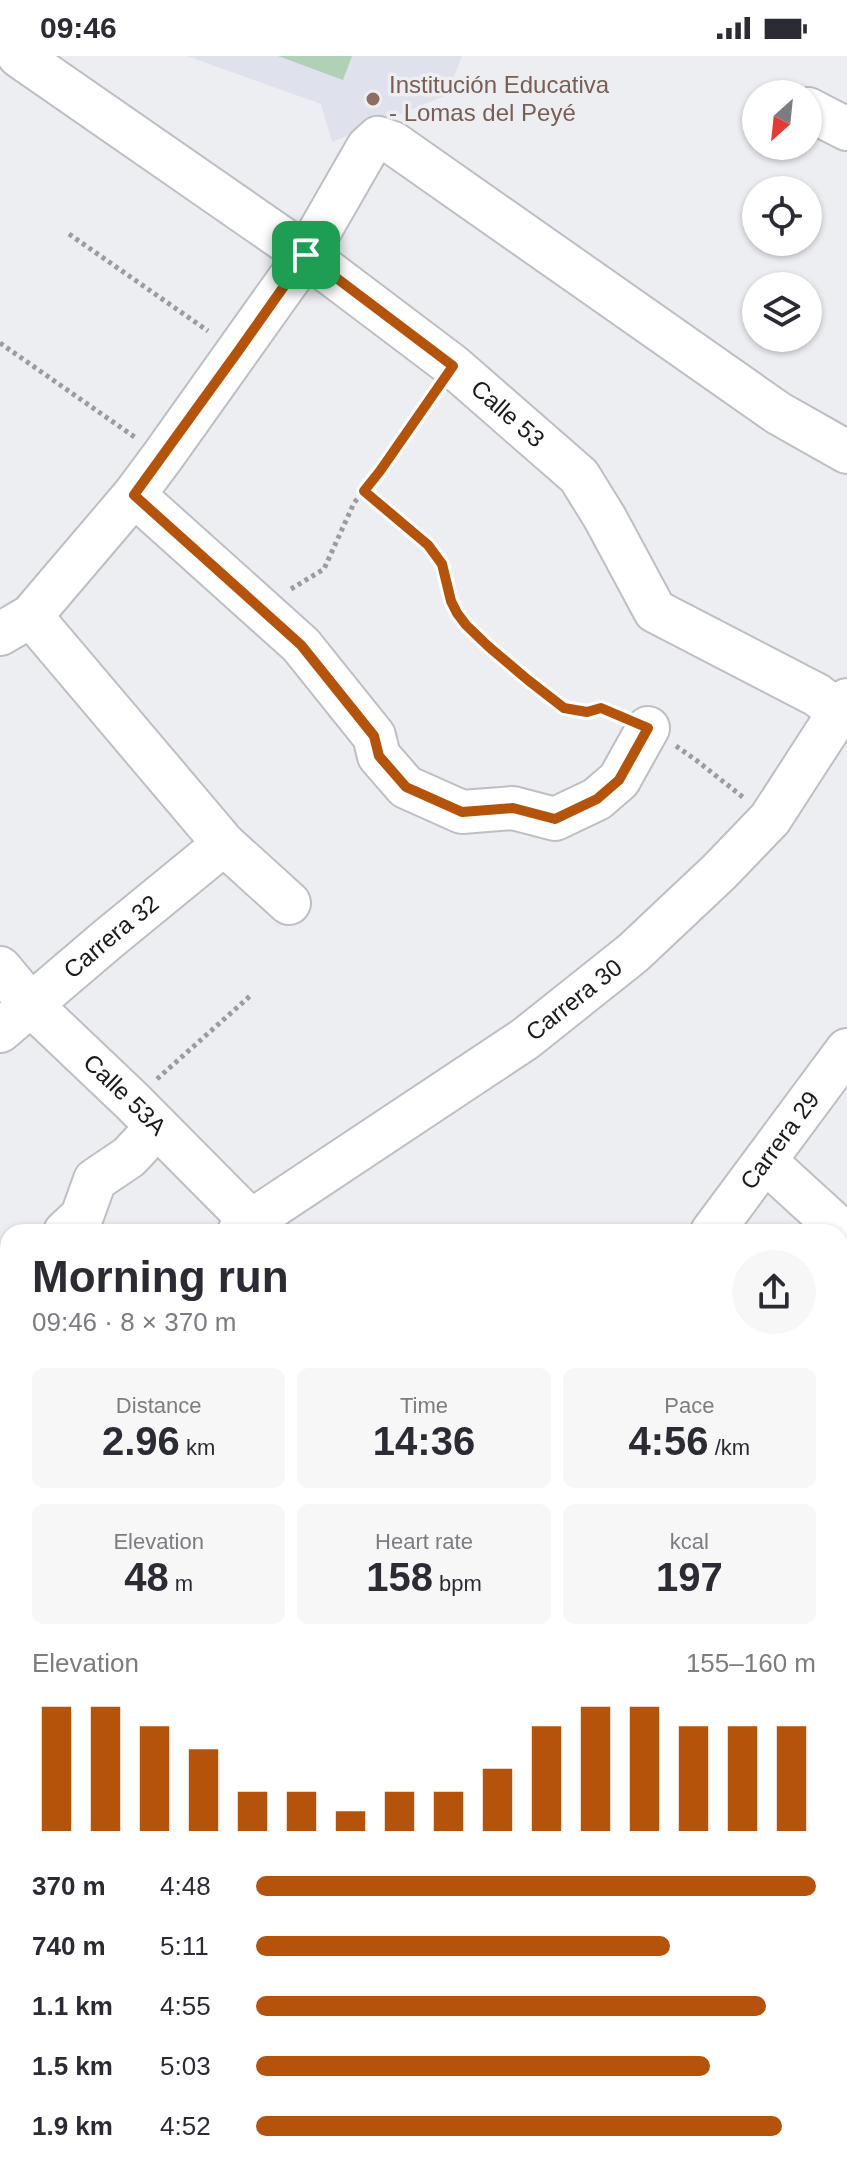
<!DOCTYPE html>
<html lang="en">
<head>
<meta charset="utf-8">
<style>
	body { margin:0; font-family:Arial,sans-serif; background:#f7f7f7; color:#2b2b33; height:100vh; display:flex; flex-direction:column; font-size:30px; white-space:nowrap }
	* { box-sizing:border-box; margin:0 }
	p { font-size:26px; color:#7c7c81 }
	.icon { flex:none; width:44px; height:44px; fill:none; stroke:currentColor; stroke-width:2; stroke-linecap:round; stroke-linejoin:round }
	.map { position:relative; flex:1; overflow:hidden }
	.side { position:absolute; left:0px; top:1168px; width:848px; height:948px; display:flex; flex-direction:column; background:#fff; border-radius:24px 24px 0 0; box-shadow:0 2px 6px #0004 }
	.side>* { flex:none }
	.needle { width:52px; rotate:207deg }
	.tools { position:absolute; left:742px; top:24px; display:grid; gap:16px }
	.tools a { display:grid; place-items:center; width:80px; height:80px; border-radius:50%; background:#fff; box-shadow:0 2px 6px #0004; font-size:40px }
	.pin { position:absolute; display:grid; place-items:center; width:68px; height:68px; color:#fff; margin:-34px; border-radius:16px; box-shadow:0 4px 12px #0006 }
	.round { display:grid; place-items:center; flex:none; width:84px; height:84px; border-radius:42px; background:#f7f7f7 }
	.summary { display:flex; align-items:center; justify-content:space-between; height:136px; padding:0 32px }
	h1 { font-size:44px; font-weight:600; line-height:60px }
	.metrics { display:grid; grid-template-columns:repeat(3,1fr); gap:12px; height:136px; padding:8px 32px }
	.metrics div { display:grid; align-content:center; border-radius:12px; background:#f7f7f7; text-align:center }
	.metrics b { font-size:40px; font-weight:600 }
	.metrics small { font-size:22px; font-weight:400 }
	.metrics p { font-size:22px }
	.chart { height:224px; padding:16px 32px }
	.chart p { display:flex; justify-content:space-between }
	.chart svg { width:100%; height:144px; margin-top:8px; stroke:#b45309; stroke-width:6 }
	ul { padding:0 32px; list-style:none; font-size:26px }
	li { display:grid; grid-template-columns:128px 96px 1fr; align-items:center; height:60px }
	li i { height:20px; border-radius:10px; background:#b45309 }
	.status { display:flex; justify-content:space-between; align-items:center; height:56px; padding:0 40px; background:#fff; direction:ltr }
	.status svg { height:22px; fill:currentColor }
	.map>svg:first-child { display:block }
	.built { fill:#dfe1ed }
	.green { fill:#b1d1b7 }
	.forest { fill:#91b498 }
	.lines { fill:none; stroke-linecap:round; stroke-linejoin:round }
	.minor-casing { stroke:#bebfc3; stroke-width:46 }
	.path { stroke:#9c9c9f; stroke-width:5; stroke-dasharray:4 4; stroke-linecap:butt }
	.minor { stroke:#fff; stroke-width:42 }
	.route-casing { stroke:#fff; stroke-width:16 }
	.route { stroke:#b45309; stroke-width:10 }
	.education-dot { fill:#8d6e63; stroke:#edeef2; stroke-width:3 }
	.labels { text-anchor:middle; stroke-width:7; stroke-linejoin:round; paint-order:stroke }
	.education-label { font-size:24px; fill:#785e54; stroke:#edeef2; text-anchor:start }
	.street-label { font-size:24px; fill:#1b1b1c; stroke:#edeef2 }
</style>
</head>
<body>
<div class="status"><b>09:46</b><svg viewBox="0 0 49 12"><path d="M0 12V9h3v3zM5 12V6h3v6zM10 12V3h3v9zM15 12V0h3v12zM26 1h20v11H26zM47 4h2v5h-2z"/></svg></div>
<div class="map">
<svg width="847" height="2116" viewBox="0 0 847 2116">
	<rect width="100%" height="100%" fill="#edeef2"/>
	<!-- built -->
	<polygon class="built" points="187,0 462,0 447,39 332,86 321,48"/>
	<!-- green -->
	<polygon class="green" points="278,0 352,0 343,24"/>
	<!-- forest -->
	<polygon class="forest" points="847,1741 847,2116 642,2116 646,2108 840,2108 840,1746"/>
	<g class="lines">
		<!-- minor casing -->
		<g class="minor-casing">
			<g id="minor">
				<path id="s1" d="M19,0L306,199L453,310L579,420L605,462L655,555L817,639L840,657"/>
				<polyline points="808,53 847,73"/>
				<polyline points="134,439 301,589 374,680 379,700 406,731 462,756 513,752 555,763 597,743 619,724 648,672"/>
				<polyline points="31,560 224,788 289,847"/>
				<polyline points="0,578 31,560 134,439 163,400 306,199 368,91 378,82 393,87 778,357 847,396"/>
				<path id="s2" d="M0,912L30,948L132,1045L251,1165"/>
				<path id="s3" d="M0,975L108,883L224,788"/>
				<polyline points="765,1105 847,1180"/>
				<polyline points="65,1176 82,1160 95,1124 129,1101 157,1071"/>
				<path id="s4" d="M239,1176L251,1165L525,983L633,897L719,816L770,763L847,644"/>
				<path id="s5" d="M712,1176L847,994"/>
				<polyline points="7,1233 8,1232"/>
				<polyline points="840,1285 847,1275"/>
				<polyline points="840,1447 847,1451"/>
				<polyline points="0,1492 8,1480"/>
				<polyline points="0,1612 8,1621"/>
				<polyline points="0,1967 8,1961"/>
				<polyline points="0,2026 8,2044"/>
				<polyline points="37,2108 40,2116"/>
				<polyline points="121,2116 134,2108"/>
				<polyline points="493,2116 498,2108"/>
			</g>
		</g>
		<!-- path -->
		<g class="path">
			<polyline points="69,178 208,275"/>
			<polyline points="0,287 136,382"/>
			<polyline points="364,435 428,489 442,508 451,545 457,557 466,569 489,591 564,652 587,656 601,652 614,658"/>
			<polyline points="291,533 324,513 354,447 380,415 433,338"/>
			<polyline points="676,690 696,704 744,742"/>
			<polyline points="157,1023 250,940"/>
		</g>
		<!-- minor -->
		<use href="#minor" class="minor"/>
	</g>
	<g class="lines">
		<!-- route casing -->
		<g class="route-casing">
			<polygon id="route" points="306,199 453,310 380,415 364,435 428,489 442,508 451,545 457,557 466,569 489,591 528,624 564,652 587,656 601,652 648,672 619,724 597,743 555,763 513,752 462,756 406,731 379,700 374,680 301,589 134,439 239,294"/>
		</g>
		<!-- route -->
		<use href="#route" class="route"/>
	</g>
	<!-- markers -->
	<circle class="education-dot" cx="373" cy="43" r="8"/>
	<g class="labels">
		<!-- education labels -->
		<g class="education-label">
			<text x="389" y="37">Institución Educativa<tspan x="389" dy="28">- Lomas del Peyé</tspan></text>
		</g>
		<!-- street labels -->
		<g class="street-label">
			<text dy="8" stroke="none"><textPath href="#s1" startOffset="606">Calle 53</textPath></text>
			<text dy="8" stroke="none"><textPath href="#s3" startOffset="146">Carrera 32</textPath></text>
			<text dy="8" stroke="none"><textPath href="#s4" startOffset="408">Carrera 30</textPath></text>
			<text dy="8" stroke="none"><textPath href="#s2" startOffset="178">Calle 53A</textPath></text>
			<text dy="8" stroke="none"><textPath href="#s5" startOffset="114">Carrera 29</textPath></text>
		</g>
	</g>
</svg>
<div class="tools">
<a><svg class="needle" viewBox="-14 -14 28 28"><path d="M0-13l5 13h-10z" fill="#e53935"/><path d="M0 13l5-13h-10z" fill="#7c7c81"/></svg></a>
<a><svg class="icon" aria-label="locate" viewBox="0 0 24 24"><circle cx="12" cy="12" r="6"/><path d="M12 2v4M12 18v4M2 12h4M18 12h4"/></svg></a>
<a><svg class="icon" aria-label="layers" viewBox="0 0 24 24"><path d="M12 4l9 5-9 5-9-5zM3 14l9 5 9-5"/></svg></a>
</div>
<div class="pin" style="left:306px;top:199px;background:#1e9e55"><svg class="icon" aria-label="arrive" viewBox="0 0 24 24"><path d="M6 21V4h12l-3 4 3 4H6"/></svg></div>
<section class="side">
<div class="summary"><div><h1>Morning run</h1><p>09:46 · 8 × 370 m</p></div><a class="round"><svg class="icon" aria-label="share" viewBox="0 0 24 24"><path d="M12 15V3M7 8l5-5 5 5M5 13v7h14v-7"/></svg></a></div>
<div class="metrics">
<div><p>Distance</p><b>2.96<small> km</small></b></div>
<div><p>Time</p><b>14:36</b></div>
<div><p>Pace</p><b>4:56<small> /km</small></b></div>
</div>
<div class="metrics">
<div><p>Elevation</p><b>48<small> m</small></b></div>
<div><p>Heart rate</p><b>158<small> bpm</small></b></div>
<div><p>kcal</p><b>197</b></div>
</div>
<div class="chart"><p><span>Elevation</span>155–160 m</p>
<svg viewBox="0 0 160 44" preserveAspectRatio="none"><path d="M5 44V6M15 44V6M25 44V12M35 44V19M45 44V32M55 44V32M65 44V38M75 44V32M85 44V32M95 44V25M105 44V12M115 44V6M125 44V6M135 44V12M145 44V12M155 44V12"/></svg>
</div>
<ul>
<li><b>370 m</b>4:48<i style="width:100%"></i></li>
<li><b>740 m</b>5:11<i style="width:74%"></i></li>
<li><b>1.1 km</b>4:55<i style="width:91%"></i></li>
<li><b>1.5 km</b>5:03<i style="width:81%"></i></li>
<li><b>1.9 km</b>4:52<i style="width:94%"></i></li>
</ul>
</section>
</div>
</body>
</html>
